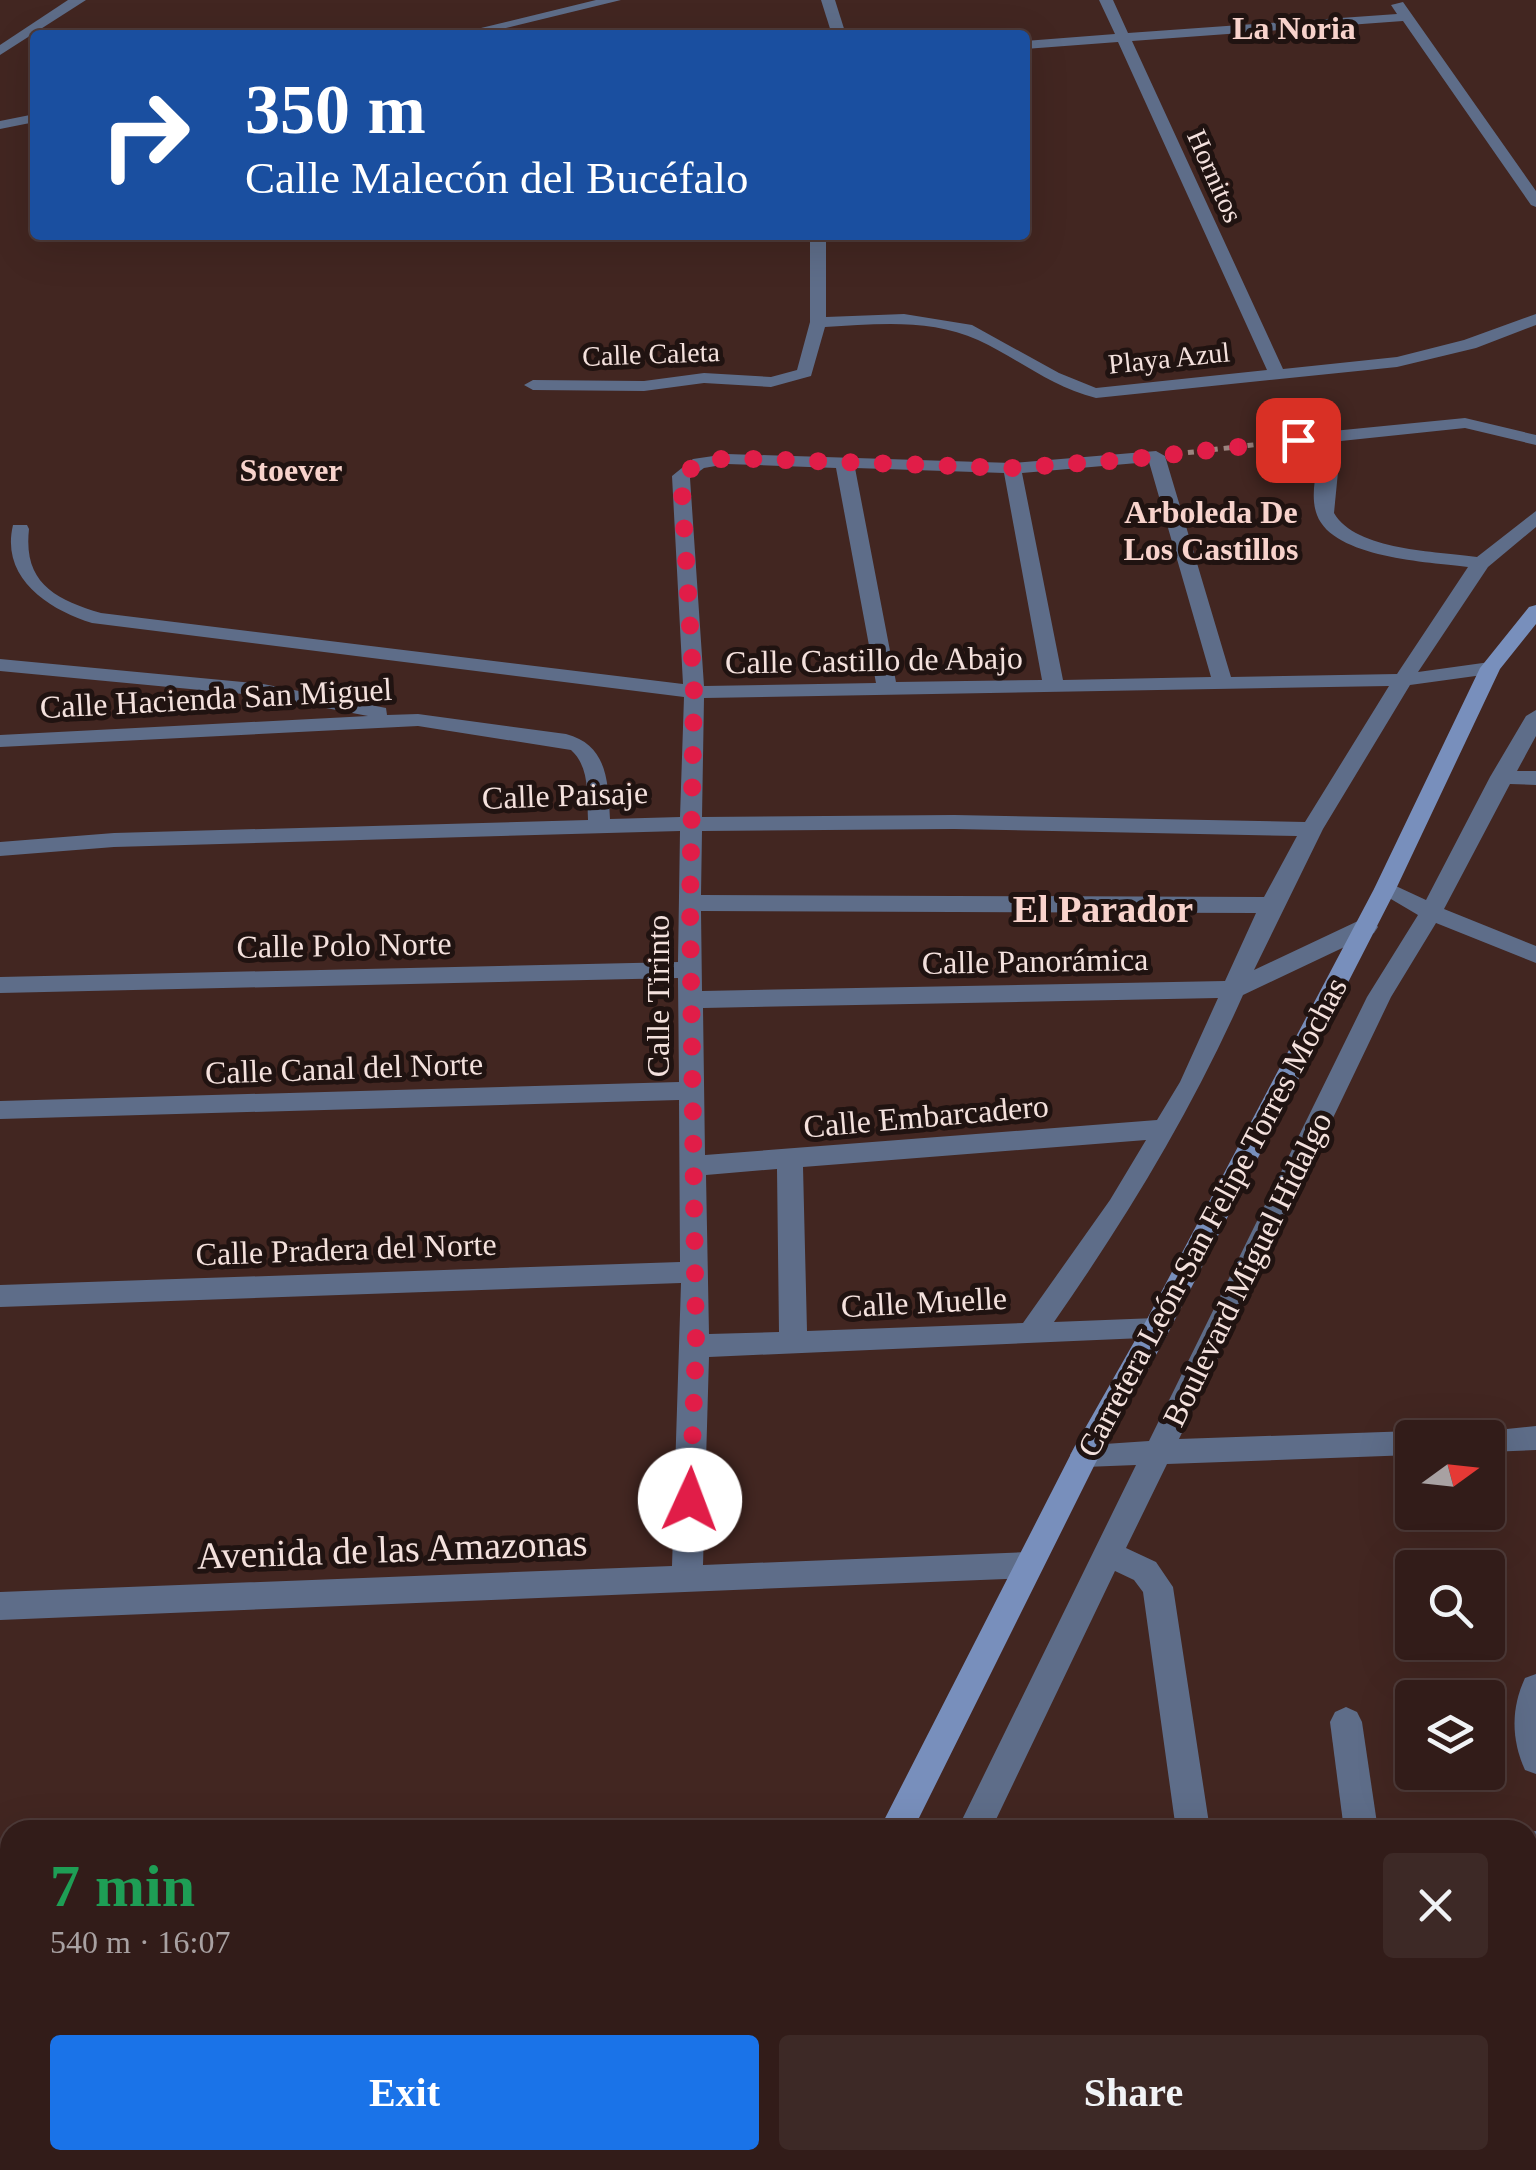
<!DOCTYPE html>
<html lang="en">
<head>
<meta charset="utf-8">
<style>
  :root { --surface:#321c19; --page:#3d2926; --text:#f1f3f6; --muted:#a8a1a2; --line:#4d3a38; --accent:#1a73e8 }
  body { margin:0; font-family:"Times New Roman",serif; background:var(--page); color:var(--text); height:100vh; display:flex; flex-direction:column; font-size:38px; white-space:nowrap }
  * { box-sizing:border-box; margin:0 }
  p { font-size:32px; color:var(--muted) }
  .icon { flex:none; width:55px; height:55px; fill:none; stroke:currentColor; stroke-width:2; stroke-linecap:round; stroke-linejoin:round }
  .map { position:relative; flex:1; overflow:hidden }
  .sheet { position:absolute; left:0px; top:1820px; width:1538px; height:350px; display:flex; flex-direction:column; background:var(--surface); border-radius:30px 30px 0 0; box-shadow:0 10px 40px #0002,0 0 0 2px var(--line) }
  .sheet>* { flex:none }
  .banner { position:absolute; left:30px; top:30px; width:1000px; height:210px; border-radius:10px; box-shadow:0 10px 40px #0002,0 0 0 2px var(--line); background:#1a4fa0; color:#fff; overflow:hidden }
  .needle { width:65px; rotate:75deg }
  .fabs { position:absolute; left:1395px; top:1420px; display:grid; gap:20px }
  .fabs a { display:grid; place-items:center; width:110px; height:110px; border-radius:10px; background:var(--surface); box-shadow:0 10px 40px #0002,0 0 0 2px var(--line); font-size:50px }
  .pin { position:absolute; display:grid; place-items:center; width:85px; height:85px; color:#fff; margin:-42px; border-radius:20px; box-shadow:0 5px 15px #0006 }
  .me { position:absolute; width:110px; margin:-55px; rotate:2deg; stroke-linejoin:round; filter:drop-shadow(0 0 8px #0008) }
  .turn { display:flex; align-items:center; gap:35px; height:210px; padding:0 50px; font-size:45px }
  .turn .icon { width:130px; height:130px; stroke-width:2.5 }
  .turn b { display:block; font-size:70px; line-height:85px }
  .round { display:grid; place-items:center; flex:none; width:105px; height:105px; border-radius:10px; background:var(--page) }
  .overview { display:flex; align-items:center; justify-content:space-between; height:170px; padding:0 50px }
  h1 { font-size:60px; font-weight:600; line-height:75px; color:#1e9e55 }
  .button { display:flex; gap:20px; margin-top:auto; padding:20px 50px }
  .button a { flex:1; height:115px; border-radius:10px; background:var(--accent); color:#fff; font-size:40px; font-weight:600; line-height:115px; text-align:center }
  .button a+a { background:var(--page); color:var(--text) }
  .map>svg:first-child { display:block }
</style>
</head>
<body>
<div class="map">
<svg width="1536" height="2170" viewBox="0 0 1536 2170">
  <rect width="100%" height="100%" fill="#422621"/>
  <g fill="none" stroke-linecap="round" stroke-linejoin="round">
    <!-- path -->
    <polyline stroke="#9b847f" stroke-width="5" stroke-dasharray="6 6" stroke-linecap="butt" points="1176,454 1312,438"/>
    <!-- service -->
    <g fill="#5e6d89" fill-rule="evenodd">
      <rect x="0" y="2007" width="10" height="24"/>
      <polygon points="201,2160 229,2160 234,2170 206,2170"/>
    </g>
    <!-- minor -->
    <g fill="#5e6d89" fill-rule="evenodd">
      <polygon points="68,0 86,0 0,55 0,45"/>
      <polygon points="596,0 621,0 477,35 452,35"/>
      <polygon points="821,0 835,0 846,35 832,35"/>
      <path d="M1099,0H1113L1128,33L1397,14L1391,5L1403,2L1536,191V207L1531,205L1403,21L1132,41L1283,369L1397,357L1464,340L1536,314V325L1476,348L1397,367L1096,398C1051,387 1019,359 978,340C930,318 876,324 825,327L811,376L771,387L704,383L644,391L533,390L524,385L533,380L644,381L704,373L771,377L797,370L810,322V235H826V317L904,314L972,325L1059,373L1096,388L1267,370L1118,42L1025,49V41L1115,34Z"/>
      <polygon points="35,114 35,122 0,129 0,121"/>
      <path d="M1465,418L1536,435V445L1465,428L1341,441L1334,513C1356,551 1437,551 1477,557L1536,511V527L1488,567L1418,672L1490,662L1500,668L1490,674L1410,685L1323,829L1254,970L1358,921H1374L1378,927L1374,933L1243,995C1191,1112 1127,1217 1054,1322L1156,1318L1166,1321L1170,1329L1166,1337L709,1357L703,1565L1028,1552L1039,1556L1043,1565L1039,1574L1028,1578L0,1620V1592L672,1566L681,1283L0,1307V1285L680,1262L679,1100L0,1119V1101L679,1082L678,978L0,993V977L678,962L680,831L114,847L0,856V842L114,833L588,820C587,795 590,767 571,750L418,726L0,747V735L368,716L263,696L0,671V659L263,684L386,708L387,715L418,714L566,734C608,745 608,782 610,819L680,817L684,697L92,623C50,610 0,579 13,525H27L29,529C23,583 55,599 101,613L683,684L672,476L693,459L727,454L1012,463L1156,451L1165,456L1231,677L1397,674L1468,567C1429,562 1333,558 1317,515C1308,492 1320,459 1324,436L1333,431ZM1149,462L1211,677L1063,680L1022,473ZM727,464L836,468L876,683L704,686L690,478L704,468ZM855,468L1004,473L1042,680L896,682ZM1389,686L1305,822L954,815L702,817L704,698ZM954,829L1297,836L1264,897L701,895L702,831ZM701,911L1256,913L1225,981L702,991ZM1218,998L1180,1082L1157,1120L705,1155L703,1008ZM1146,1140L1110,1200L1023,1323L807,1331L803,1167ZM777,1169L779,1332L709,1334L706,1175Z"/>
      <polygon points="1536,710 1536,736 1517,771 1536,771 1536,785 1510,784 1444,909 1536,946 1536,963 1436,923 1391,997 1179,1439 1412,1431 1424,1438 1412,1438 1412,1455 1167,1464 1126,1548 1156,1562 1173,1587 1210,1830 1176,1830 1143,1592 1134,1580 1115,1571 991,1830 957,1830 1136,1465 1085,1467 1075,1464 1070,1455 1075,1446 1149,1441 1367,997 1418,915 1374,889 1385,881 1426,900 1490,777 1526,716"/>
      <polygon points="1536,1426 1536,1450 1488,1452 1488,1438 1475,1438 1478,1432"/>
      <path d="M1536,1674V1774L1525,1770C1511,1739 1511,1708 1525,1678Z"/>
      <polygon points="1346,1707 1357,1712 1362,1722 1378,1830 1344,1830 1330,1722 1335,1712"/>
      <polygon points="1536,1831 1536,1863 1528,1864 1528,1832"/>
      <polygon points="805,2160 841,2160 837,2170 801,2170"/>
      <polygon points="1224,2160 1260,2160 1262,2170 1226,2170"/>
    </g>
    <!-- secondary -->
    <g fill="#788fbc" fill-rule="evenodd">
      <polygon points="1536,605 1536,624 1500,669 1396,889 1166,1337 1095,1464 913,1830 879,1830 1075,1446 1146,1321 1374,889 1480,668 1529,607"/>
      <polygon points="712,2160 749,2160 745,2170 708,2170"/>
    </g>
  </g>
  <g fill="none" stroke-linecap="round" stroke-linejoin="round">
    <!-- route -->
    <polyline stroke="#e11d48" stroke-width="18" stroke-dasharray="0 32.4" points="690,1500 696,1346 690,902 694,692 681,476 699,463 727,458 1012,468 1124,460 1298,440"/>
  </g>
  <g text-anchor="middle" dominant-baseline="central" stroke-width="10" stroke-linejoin="round" paint-order="stroke">
    <!-- far-street labels -->
    <g font-size="28" fill="#f4e1dd" stroke="#201311">
      <text transform="translate(1215 176) rotate(66)">Hornitos</text>
      <text transform="translate(651 354) rotate(-2)">Calle Caleta</text>
      <text transform="translate(1169 358) rotate(-6)">Playa Azul</text>
    </g>
    <!-- far-quarter labels -->
    <g font-size="32" font-weight="bold" fill="#f8d3cc" stroke="#201311">
      <text x="1294" y="28">La Noria</text>
      <text x="291" y="470">Stoever</text>
      <text x="1211" y="512">Arboleda De<tspan x="1211" dy="37">Los Castillos</tspan></text>
    </g>
    <!-- street labels -->
    <g font-size="32" fill="#f4e1dd" stroke="#201311">
      <text transform="translate(874 660) rotate(-1)">Calle Castillo de Abajo</text>
      <text transform="translate(216 698) rotate(-3)">Calle Hacienda San Miguel</text>
      <text transform="translate(565 795) rotate(-2)">Calle Paisaje</text>
      <text transform="translate(344 945) rotate(-1)">Calle Polo Norte</text>
      <text transform="translate(1035 961) rotate(-1)">Calle Panorámica</text>
      <text transform="translate(658 996) rotate(-90)">Calle Tirinto</text>
      <text transform="translate(344 1068) rotate(-2)">Calle Canal del Norte</text>
      <text transform="translate(926 1116) rotate(-5)">Calle Embarcadero</text>
      <text transform="translate(1212 1217) rotate(-62)">Carretera León-San Felipe Torres Mochas</text>
      <text transform="translate(346 1249) rotate(-2)">Calle Pradera del Norte</text>
      <text transform="translate(1247 1269) rotate(-64)">Boulevard Miguel Hidalgo</text>
      <text transform="translate(924 1302) rotate(-3)">Calle Muelle</text>
    </g>
    <!-- quarter labels -->
    <g font-size="38" font-weight="bold" fill="#f8d3cc" stroke="#201311">
      <text x="1103" y="909">El Parador</text>
    </g>
    <!-- near-street labels -->
    <g font-size="38" fill="#f4e1dd" stroke="#201311">
      <text transform="translate(392 1549) rotate(-2)">Avenida de las Amazonas</text>
    </g>
  </g>
</svg>
<div class="fabs">
<a><svg class="needle" viewBox="-14 -14 28 28"><path d="M0-13l5 13h-10z" fill="#e53935"/><path d="M0 13l5-13h-10z" fill="#a8a1a2"/></svg></a>
<a><svg class="icon" aria-label="search" viewBox="0 0 24 24"><circle cx="10" cy="10" r="6"/><path d="M15 15l6 6"/></svg></a>
<a><svg class="icon" aria-label="layers" viewBox="0 0 24 24"><path d="M12 4l9 5-9 5-9-5zM3 14l9 5 9-5"/></svg></a>
</div>
<div class="pin" style="left:1298px;top:440px;background:#d93025"><svg class="icon" aria-label="arrive" viewBox="0 0 24 24"><path d="M6 21V4h12l-3 4 3 4H6"/></svg></div>
<svg class="me" style="left:690px;top:1500px" viewBox="-20 -20 40 40"><circle r="19" fill="#fff"/><path d="M0-13L10 11 0 6-10 11z" fill="#e11d48"/></svg>
<div class="banner">
<div class="turn"><svg class="icon" aria-label="right" viewBox="0 0 24 24"><path d="M7 20v-9h11M14 6l5 5-5 5"/></svg><div><b>350 m</b>Calle Malecón del Bucéfalo</div></div>
</div>
<section class="sheet">
<div class="overview"><div><h1>7 min</h1><p>540 m · 16:07</p></div><a class="round"><svg class="icon" aria-label="close" viewBox="0 0 24 24"><path d="M6 6l12 12M18 6L6 18"/></svg></a></div>
<div class="button"><a>Exit</a><a>Share</a></div>
</section>
</div>
</body>
</html>
